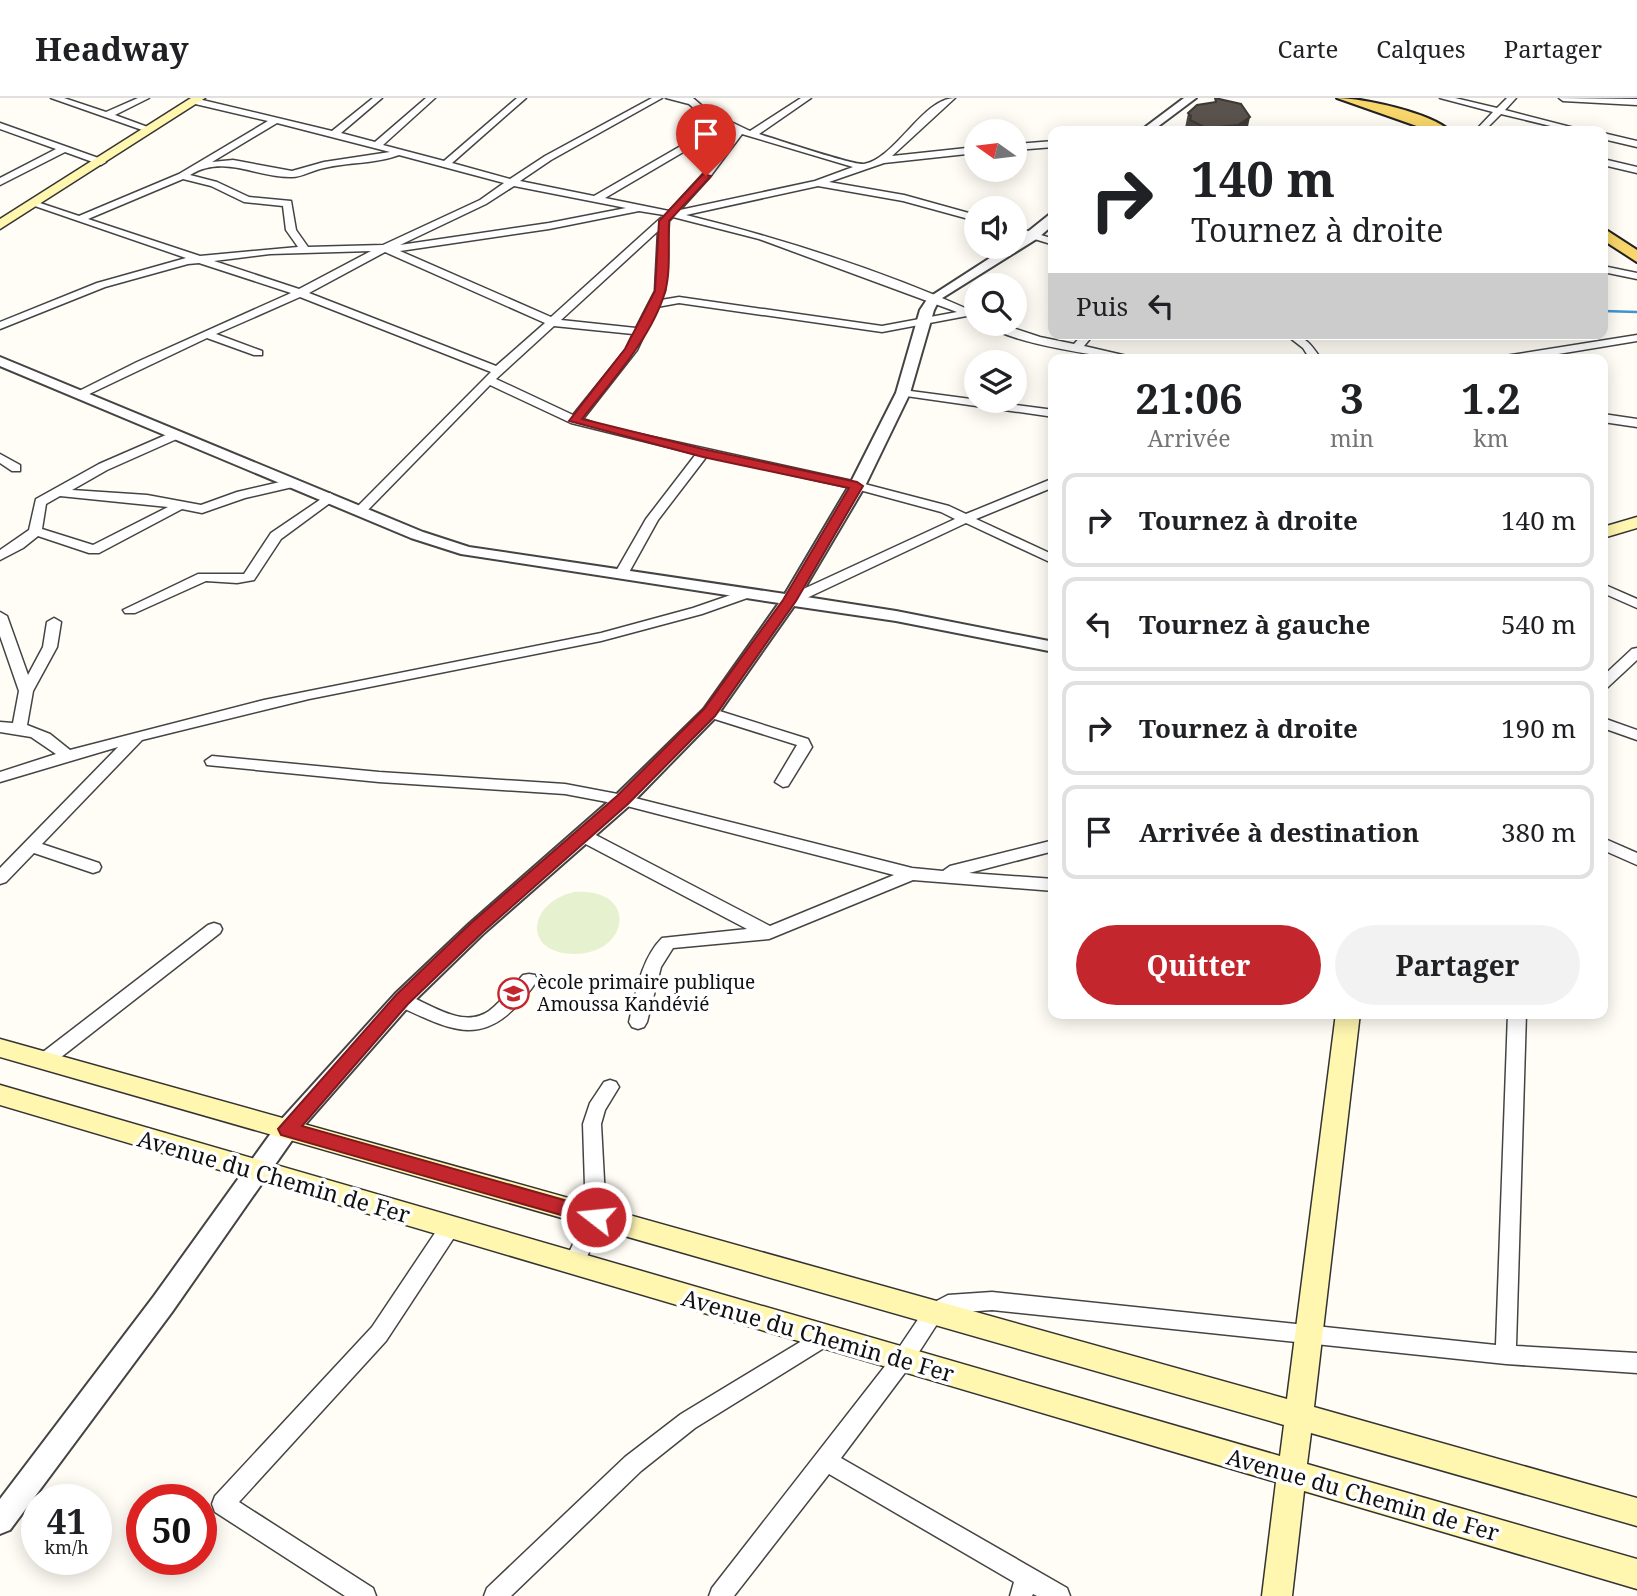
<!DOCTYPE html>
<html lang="fr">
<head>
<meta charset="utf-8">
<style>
  :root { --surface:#fff; --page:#f2f2f2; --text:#202124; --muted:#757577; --line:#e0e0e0; --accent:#c4262e }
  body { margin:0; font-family:"Noto Serif",serif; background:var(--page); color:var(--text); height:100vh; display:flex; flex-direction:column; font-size:26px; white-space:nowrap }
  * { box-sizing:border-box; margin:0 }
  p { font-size:23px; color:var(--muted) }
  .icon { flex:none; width:38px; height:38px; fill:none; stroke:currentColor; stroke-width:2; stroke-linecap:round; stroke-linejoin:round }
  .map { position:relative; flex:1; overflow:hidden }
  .sheet { position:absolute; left:1048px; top:256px; width:560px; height:665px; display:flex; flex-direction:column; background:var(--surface); border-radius:14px; box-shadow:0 4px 18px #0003 }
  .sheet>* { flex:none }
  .banner { position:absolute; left:1048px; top:28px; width:560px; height:214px; border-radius:14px; box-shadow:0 4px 18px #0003; background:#fff; color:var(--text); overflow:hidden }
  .needle { width:46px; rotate:284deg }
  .fabs { position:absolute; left:964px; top:21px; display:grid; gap:14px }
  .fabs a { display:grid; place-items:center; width:63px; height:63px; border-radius:50%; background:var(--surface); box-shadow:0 4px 18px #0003; font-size:35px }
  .speed { position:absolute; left:21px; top:1386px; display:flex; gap:14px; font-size:35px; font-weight:700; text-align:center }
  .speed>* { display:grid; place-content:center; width:91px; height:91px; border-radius:50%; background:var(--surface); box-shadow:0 4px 18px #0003; line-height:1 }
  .speed small { font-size:18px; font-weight:400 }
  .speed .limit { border:10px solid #d22; background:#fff; color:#111 }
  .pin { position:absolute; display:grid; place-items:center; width:60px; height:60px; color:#fff; margin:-72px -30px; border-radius:50% 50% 50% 0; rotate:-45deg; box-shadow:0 0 7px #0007 }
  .pin .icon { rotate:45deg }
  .me { position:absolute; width:77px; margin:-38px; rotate:286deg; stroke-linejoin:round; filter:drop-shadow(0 0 5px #0008) }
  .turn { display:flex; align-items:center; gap:24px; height:147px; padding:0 28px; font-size:32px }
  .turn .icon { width:91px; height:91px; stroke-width:2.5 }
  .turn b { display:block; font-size:49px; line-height:60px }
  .then { display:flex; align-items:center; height:66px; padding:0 28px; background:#0003; gap:14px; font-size:26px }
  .eta { display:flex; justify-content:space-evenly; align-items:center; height:119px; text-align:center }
  .eta b { font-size:42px; font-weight:700; line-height:49px }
  .action { display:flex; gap:14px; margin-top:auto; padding:14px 28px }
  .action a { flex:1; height:80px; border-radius:42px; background:var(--accent); color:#fff; font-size:28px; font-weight:700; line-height:80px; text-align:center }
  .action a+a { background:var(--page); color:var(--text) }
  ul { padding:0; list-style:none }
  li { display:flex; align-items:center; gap:21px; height:94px; margin:0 14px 10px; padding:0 14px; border:4px solid var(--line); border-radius:14px }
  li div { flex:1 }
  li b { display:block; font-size:26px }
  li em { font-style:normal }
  header { display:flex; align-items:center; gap:42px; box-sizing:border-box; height:98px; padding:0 35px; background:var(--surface); border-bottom:2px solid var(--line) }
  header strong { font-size:33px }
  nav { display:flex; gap:38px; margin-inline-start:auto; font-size:24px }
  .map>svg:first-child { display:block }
</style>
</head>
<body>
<header>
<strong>Headway</strong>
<nav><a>Carte</a><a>Calques</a><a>Partager</a></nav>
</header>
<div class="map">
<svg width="1637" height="1498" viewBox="0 0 1637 1498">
  <rect width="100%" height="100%" fill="#fffdf5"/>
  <!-- pitch -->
  <path fill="#e6f2cf" d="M574,794C638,789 631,855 575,856C522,856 527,805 574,794Z"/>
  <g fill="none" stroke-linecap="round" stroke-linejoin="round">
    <!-- stream -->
    <polyline stroke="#3f96cf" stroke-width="2.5" points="1603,213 1637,214"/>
    <defs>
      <g id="minor">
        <polygon points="51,0 64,0 106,14 138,0 149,0 115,17 153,31 145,33"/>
        <path d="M194,0L332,33L373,0H382L341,35L375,44L426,0H435L383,47L444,63L517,0H526L452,65L510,81L545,58L652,0H662L551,62L520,83L594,98L679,49L715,24L702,17L689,6L666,0H693L708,13L750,33L801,0H811L759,36C776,41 852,67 864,66C895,61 923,0 955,0L892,58L976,49V55L884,65L829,84L904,97L976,117V123L903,103L818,88L686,117C783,141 880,172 972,213V217L882,234L679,205L657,209L637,252L583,321L603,328L857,384L949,408L966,416L1054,380V389L976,421L1054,457V466L966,425L794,506H784L782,503L784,500L955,421L941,414L856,391L707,358L658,422L627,478H617L615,475L646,421L696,356L571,325L490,287L364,416H356V410L491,274L300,199L216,236L262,253V257H254L207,240L85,298H77V294L137,264L291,195L199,165L188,166L105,189L0,231V224L97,185L186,160L29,106L34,103L79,118L179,76L268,23L191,5V1ZM277,25L390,54L324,64L292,73L233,62L212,64ZM722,27L735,34L703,76L669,113L605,100L685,53ZM742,36L853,69L815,83L680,112L709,80ZM399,57L504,85L480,102L383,147L308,149L296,132L291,103L249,99L217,84L190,77C225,56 256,80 292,79C302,79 313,72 324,70C349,64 375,66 399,57ZM183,81L211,88L244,104L283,108L286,132L298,149L200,158L88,121ZM514,88L626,110L549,125L400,147L486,106ZM639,113L664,117L551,219L400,153L549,131ZM673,119L759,141L957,214L882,228L679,199L661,202L665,193L669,123ZM658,133L655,193L636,230L561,222ZM371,153L299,191L214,163L270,156ZM385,154L545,225L496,268L309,195ZM554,228L633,236L626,251L573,317L496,281Z"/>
        <polygon points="1440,0 1455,0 1497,10 1507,0 1516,0 1505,12 1586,33 1571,33 1501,16 1484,33 1475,33 1493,14"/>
        <polygon points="1559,0 1637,1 1637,7 1563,3"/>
        <polygon points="0,25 104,62 106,64 101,67 65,54 0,87 0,80 56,51 0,31"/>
        <polygon points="1603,35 1637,43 1637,49 1603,41"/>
        <polygon points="1054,43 1054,49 1015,52 1015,46"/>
        <polygon points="1603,61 1637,69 1637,75 1603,67"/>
        <polygon points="1015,129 1054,141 1054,147 1015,135"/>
        <polygon points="1603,168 1637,175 1637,181 1603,174"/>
        <path d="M986,226H1001L1040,239L1074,246L1083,236H1094L1084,248L1140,261C1110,261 1007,245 986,226Z"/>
        <path d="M1285,236C1304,236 1311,246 1321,261H1310L1303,250Z"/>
        <polygon points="1637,237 1637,243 1528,261 1500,261 1505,258"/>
        <polygon points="903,292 1054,312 1054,319 899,297 897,295"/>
        <polygon points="1603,316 1637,321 1637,329 1603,324"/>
        <path d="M175,333L179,334V340L107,372L72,392L147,397L201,407L237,394L293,381L299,385L297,388L245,400L202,415L182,411L99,455H89L38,438L23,450L0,462V452L29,432L36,401L99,366ZM60,398L168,409L93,447L42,431L46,406Z"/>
        <polygon points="0,356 20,367 20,373 12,373 0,365"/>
        <polygon points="330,395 336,399 334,402 281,441 254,482 237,485 206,483 135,515 125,515 123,512 198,476 244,476 271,435"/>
        <polygon points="1603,486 1637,501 1637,510 1603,495"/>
        <polygon points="745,492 750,493 750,499 702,516 601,543 309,601 142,642 42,746 99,765 101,769 99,773 93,775 34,755 6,784 0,786 0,770 118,649 0,684 0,674 56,656 31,639 0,634 0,624 13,625 19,593 0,538 0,514 7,518 28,577 43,549 47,524 54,520 61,524 57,549 33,593 27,627 50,636 70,652 264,602 601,535 693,510"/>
        <polygon points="1637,550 1637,562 1608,589 1603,591 1603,578 1632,551"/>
        <polygon points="710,610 808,641 812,649 788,688 783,689 775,684 797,647 705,618 703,615"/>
        <polygon points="1603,620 1637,632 1637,642 1603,630"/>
        <path d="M212,658L379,674L565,686L623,697L912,770L943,773L950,768L1054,742V753L969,775L1054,781V793L913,782L769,841L673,850L661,869L647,924L644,929L638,931L632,929L629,924C636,895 641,861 662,840L747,831L578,742L576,738L578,734H590L770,828L894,777L623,707L565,696L379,684L207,667L205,663Z"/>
        <polygon points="1603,740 1637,755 1637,767 1603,752"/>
        <polygon points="214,825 220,827 222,831 220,835 51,967 45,969 39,967 36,962 39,957 208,827"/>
        <path d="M529,876L535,877L537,882C533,890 526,897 520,904C479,952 444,928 396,907L393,902L396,897L402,895C428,904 462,932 489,913C502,903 512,889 523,877Z"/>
        <polygon points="1508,915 1526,915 1516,1248 1637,1255 1637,1275 1506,1266 992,1212 951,1215 941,1220 910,1268 841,1360 1067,1490 1070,1498 1037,1498 1033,1496 1032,1498 1010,1498 1014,1484 829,1376 734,1498 709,1498 712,1490 896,1254 927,1208 948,1197 992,1194 1496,1247"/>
        <polygon points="610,982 616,984 619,989 605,1012 601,1026 606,1119 581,1171 574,1174 567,1171 564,1165 586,1119 583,1026 590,1005 604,984"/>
        <polygon points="450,1121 457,1123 460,1129 457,1135 386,1243 239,1404 373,1490 376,1498 345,1498 215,1414 212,1406 215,1398 372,1229 443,1123"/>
        <polygon points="825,1229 832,1231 835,1238 832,1245 695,1330 641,1373 511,1498 484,1498 487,1490 625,1359 681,1316"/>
      </g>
      <g id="tertiary">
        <polygon points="1184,0 1196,0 1152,33 1140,33"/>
        <polygon points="1050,116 1054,116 1054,126 1038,140 939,202 934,212 910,295 865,388 800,498 896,513 1054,544 1054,554 896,523 794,508 716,619 630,707 483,836 409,908 295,1038 172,1214 10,1432 0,1436 0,1401 154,1198 279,1024 395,896 469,826 616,697 704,611 779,505 461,456 411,440 0,268 0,259 423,434 469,449 785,496 849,388 896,295 920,212 928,200 1007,149 1015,149 1015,144"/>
      </g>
      <g id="secondary">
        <polygon points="191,0 205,0 0,131 0,121"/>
        <polygon points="1637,419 1637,430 1603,440 1603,429"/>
        <polygon points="1336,915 1360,915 1314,1309 1637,1400 1637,1428 1311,1335 1307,1366 1637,1461 1637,1491 1304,1393 1292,1498 1262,1498 1276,1384 0,1007 0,987 1280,1358 1284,1327 0,959 0,941 1287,1301"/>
      </g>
      <g id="primary">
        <path d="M1337,0C1363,0 1431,15 1450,33H1431Z"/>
        <polygon points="1603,130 1637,152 1637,164 1603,142"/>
      </g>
    </defs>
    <!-- minor casing -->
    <use href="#minor" stroke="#444" stroke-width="3"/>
    <!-- tertiary casing -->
    <use href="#tertiary" stroke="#444" stroke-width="4"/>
    <!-- secondary casing -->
    <use href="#secondary" stroke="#333" stroke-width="3"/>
    <!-- primary casing -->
    <use href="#primary" stroke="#222" stroke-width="4"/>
    <!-- minor -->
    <use href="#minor" fill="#fff" fill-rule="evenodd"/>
    <!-- tertiary -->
    <use href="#tertiary" fill="#fff" fill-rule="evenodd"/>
    <!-- secondary -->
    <use href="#secondary" fill="#fff6b0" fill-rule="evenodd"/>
    <!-- primary -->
    <use href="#primary" fill="#f9d66b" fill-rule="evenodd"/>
  </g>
  <!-- wall -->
  <polygon fill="#4d4742" points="1215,0 1247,33 1189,33 1185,30 1188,15 1215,4"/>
  <!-- shaded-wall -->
  <polygon fill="#3f3936" points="1250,19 1247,33 1205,33 1206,30"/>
  <!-- building -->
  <polygon fill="#5a524d" stroke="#3f3936" stroke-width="2" points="1215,0 1241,6 1250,19 1238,27 1206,30 1190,22 1191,18 1188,15 1197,7 1216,4"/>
  <!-- route -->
  <path fill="#c4262e" stroke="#7f191e" stroke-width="2" d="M703,76L711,78L669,123C668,145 671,173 665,194C652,239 611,284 582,321L703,351L857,384L863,388L796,503L715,618L628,706L482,835L408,906L302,1028L596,1111L603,1113L606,1119L603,1125L596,1127L281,1037L278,1031L396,897L470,826L617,698L704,611L783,502L849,390L703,359L569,323L625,251L655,193L659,123Z"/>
  <!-- icons -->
  <defs>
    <symbol id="school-ring" viewBox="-11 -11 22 22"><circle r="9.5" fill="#fff" stroke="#c4262e" stroke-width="1.5"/><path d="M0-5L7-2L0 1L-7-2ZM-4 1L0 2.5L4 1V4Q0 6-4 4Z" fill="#c4262e"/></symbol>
  </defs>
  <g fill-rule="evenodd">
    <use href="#school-ring" x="496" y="878" width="35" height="35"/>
  </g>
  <g text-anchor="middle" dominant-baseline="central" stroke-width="7" stroke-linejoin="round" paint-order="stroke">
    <!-- poi labels -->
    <g font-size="19" fill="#111" stroke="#fff" text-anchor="start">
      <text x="537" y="884">ècole primaire publique<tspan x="537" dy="22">Amoussa Kandévié</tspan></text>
    </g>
    <!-- near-street labels -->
    <g font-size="23" fill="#111" stroke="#fff">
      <text transform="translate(274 1078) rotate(16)">Avenue du Chemin de Fer</text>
      <text transform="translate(818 1237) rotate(16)">Avenue du Chemin de Fer</text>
      <text transform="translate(1363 1396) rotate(16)">Avenue du Chemin de Fer</text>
    </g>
  </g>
</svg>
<div class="fabs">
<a><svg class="needle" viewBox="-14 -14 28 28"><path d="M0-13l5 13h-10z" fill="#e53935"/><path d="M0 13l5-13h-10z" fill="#757577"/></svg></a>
<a><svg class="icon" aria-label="sound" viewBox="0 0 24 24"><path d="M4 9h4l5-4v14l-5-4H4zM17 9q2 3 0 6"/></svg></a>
<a><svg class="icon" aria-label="search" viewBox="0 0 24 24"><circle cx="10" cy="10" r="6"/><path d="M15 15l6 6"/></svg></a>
<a><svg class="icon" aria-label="layers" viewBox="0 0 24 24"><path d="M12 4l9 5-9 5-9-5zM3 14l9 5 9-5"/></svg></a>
</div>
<div class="speed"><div>41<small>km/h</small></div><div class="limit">50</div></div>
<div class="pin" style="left:706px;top:78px;background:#d93025"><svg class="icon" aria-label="arrive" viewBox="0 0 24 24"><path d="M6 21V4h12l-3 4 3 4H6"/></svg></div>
<svg class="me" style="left:596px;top:1119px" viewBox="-20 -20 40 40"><circle r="17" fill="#c4262e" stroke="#fff" stroke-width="3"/><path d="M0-11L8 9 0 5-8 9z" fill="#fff"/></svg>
<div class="banner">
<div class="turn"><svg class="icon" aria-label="right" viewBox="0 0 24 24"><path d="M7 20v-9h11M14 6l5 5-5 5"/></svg><div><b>140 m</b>Tournez à droite</div></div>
<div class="then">Puis<svg class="icon" aria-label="left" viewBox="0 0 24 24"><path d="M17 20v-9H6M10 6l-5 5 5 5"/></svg></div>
</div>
<section class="sheet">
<div class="eta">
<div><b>21:06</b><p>Arrivée</p></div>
<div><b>3</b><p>min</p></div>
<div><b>1.2</b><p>km</p></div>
</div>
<ul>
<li><svg class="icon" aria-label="right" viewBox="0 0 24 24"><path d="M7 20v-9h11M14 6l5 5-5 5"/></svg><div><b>Tournez à droite</b></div><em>140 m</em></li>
<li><svg class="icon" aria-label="left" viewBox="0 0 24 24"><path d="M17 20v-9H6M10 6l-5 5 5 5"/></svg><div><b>Tournez à gauche</b></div><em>540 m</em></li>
<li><svg class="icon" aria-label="right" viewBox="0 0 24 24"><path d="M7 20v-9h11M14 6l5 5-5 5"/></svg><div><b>Tournez à droite</b></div><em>190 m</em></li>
<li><svg class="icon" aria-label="arrive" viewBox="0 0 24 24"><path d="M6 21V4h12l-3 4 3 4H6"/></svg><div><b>Arrivée à destination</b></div><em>380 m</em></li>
</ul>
<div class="action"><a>Quitter</a><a>Partager</a></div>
</section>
</div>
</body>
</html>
